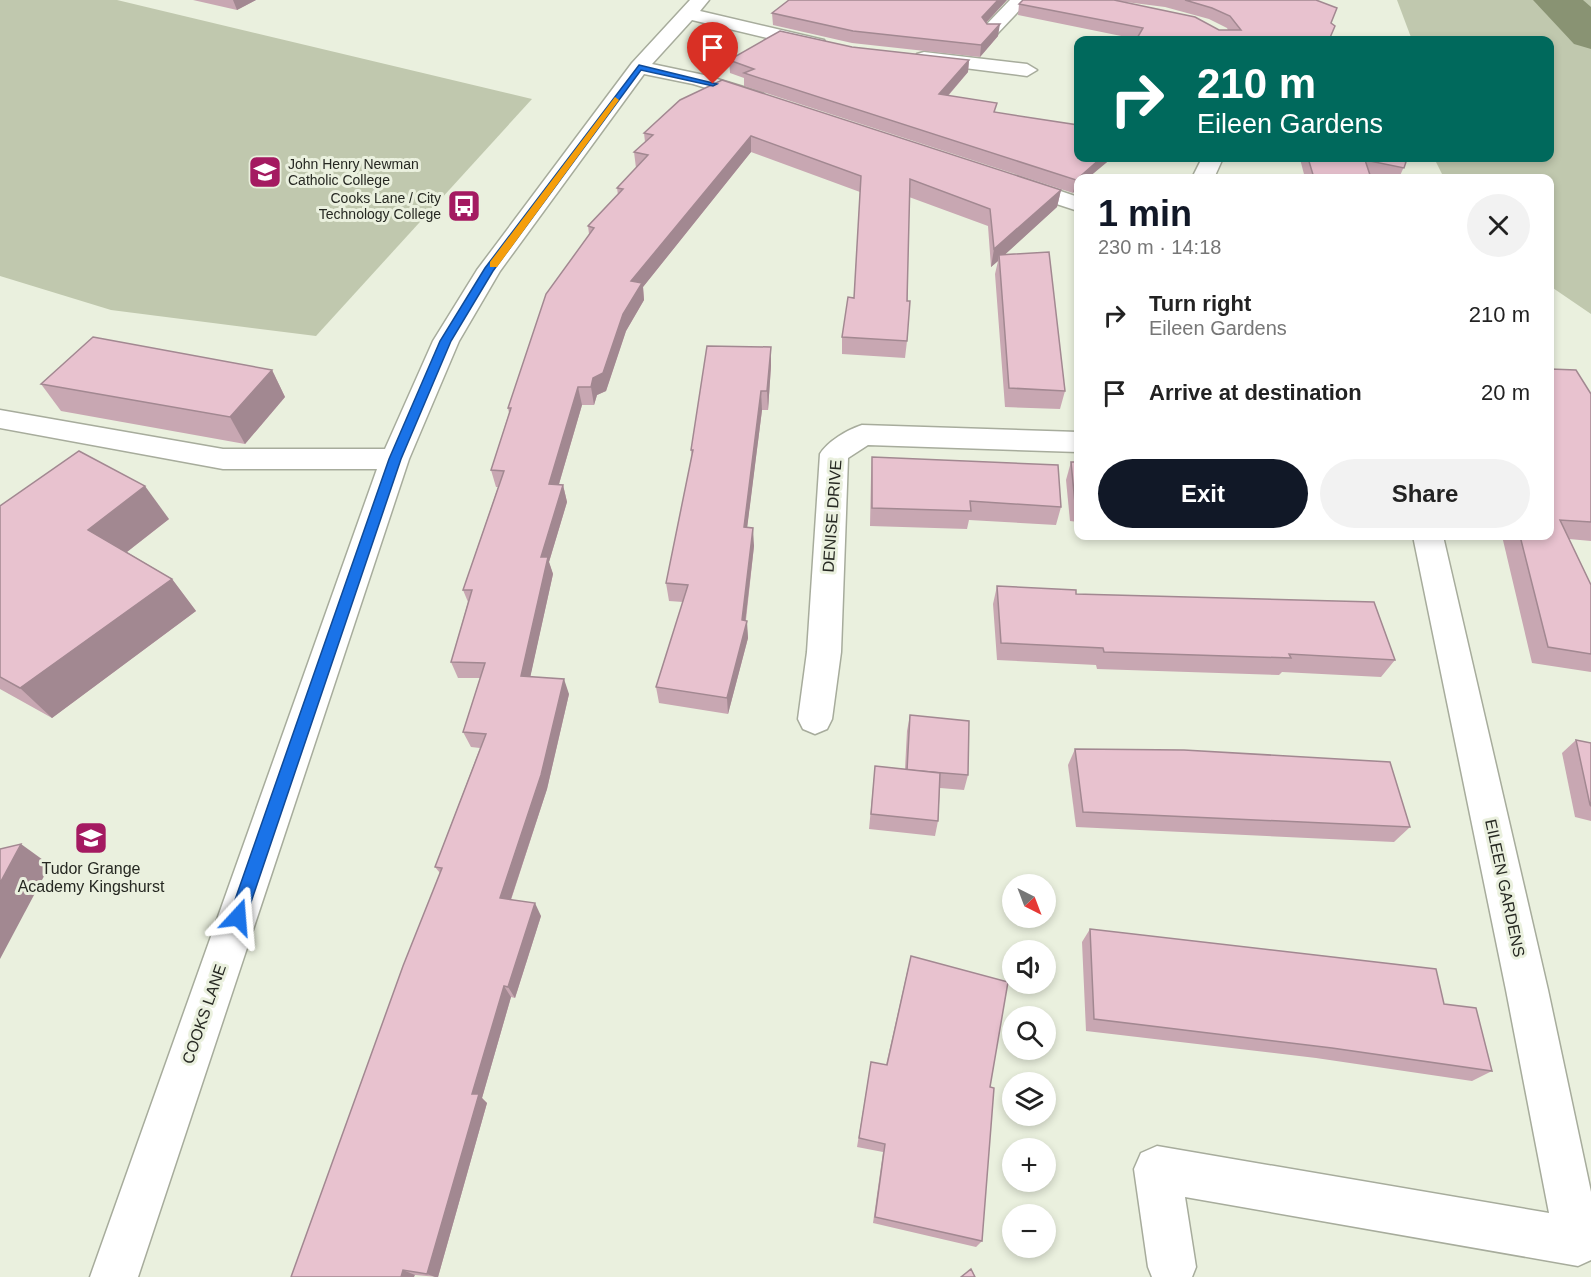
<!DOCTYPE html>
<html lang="en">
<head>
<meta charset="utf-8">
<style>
  :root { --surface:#fff; --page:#f2f2f2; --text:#222; --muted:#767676; --accent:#111827 }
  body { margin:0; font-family:Helvetica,sans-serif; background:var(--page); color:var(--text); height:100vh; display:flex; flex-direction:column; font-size:22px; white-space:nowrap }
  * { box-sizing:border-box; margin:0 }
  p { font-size:20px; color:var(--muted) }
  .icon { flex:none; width:33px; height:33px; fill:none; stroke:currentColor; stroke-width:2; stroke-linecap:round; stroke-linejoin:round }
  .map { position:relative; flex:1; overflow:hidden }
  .sheet { position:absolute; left:1074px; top:174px; width:480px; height:366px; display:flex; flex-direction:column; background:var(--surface); border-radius:12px; box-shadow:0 3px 9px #0003 }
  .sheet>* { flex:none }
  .hud { position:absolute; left:1074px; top:36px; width:480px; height:126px; border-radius:12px; box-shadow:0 3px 9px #0003; background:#00695c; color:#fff; overflow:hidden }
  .needle { width:39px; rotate:138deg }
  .fabs { position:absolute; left:1002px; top:874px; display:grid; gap:12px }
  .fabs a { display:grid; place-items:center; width:54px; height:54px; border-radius:50%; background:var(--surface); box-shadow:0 3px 9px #0003; font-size:30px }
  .pin { position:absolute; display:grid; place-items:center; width:51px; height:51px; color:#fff; margin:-62px -26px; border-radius:50% 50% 50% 0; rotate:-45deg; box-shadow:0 0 6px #0007 }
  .pin .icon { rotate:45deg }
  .me { position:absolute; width:66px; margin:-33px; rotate:19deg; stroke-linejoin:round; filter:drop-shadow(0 0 4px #0008) }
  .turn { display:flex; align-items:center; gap:21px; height:126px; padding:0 24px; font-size:27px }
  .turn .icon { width:78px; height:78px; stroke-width:2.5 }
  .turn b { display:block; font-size:42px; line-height:51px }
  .round { display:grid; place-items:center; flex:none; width:63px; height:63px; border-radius:32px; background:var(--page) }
  .overview { display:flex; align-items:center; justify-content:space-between; height:102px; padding:0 24px }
  h1 { font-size:36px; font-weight:600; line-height:45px; color:var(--accent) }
  .primary-button { display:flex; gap:12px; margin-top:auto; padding:12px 24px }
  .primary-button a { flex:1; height:69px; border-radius:36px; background:var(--accent); color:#fff; font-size:24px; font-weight:600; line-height:69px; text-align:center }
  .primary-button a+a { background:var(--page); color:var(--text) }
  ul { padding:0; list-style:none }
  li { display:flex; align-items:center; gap:18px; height:78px; padding:0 24px }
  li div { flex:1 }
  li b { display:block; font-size:22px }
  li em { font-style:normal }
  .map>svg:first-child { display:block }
</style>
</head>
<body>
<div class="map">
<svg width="1591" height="1277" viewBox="0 0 1591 1277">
  <rect width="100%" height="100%" fill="#eaf0de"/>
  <!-- green -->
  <g fill="#c0c8ae">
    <polygon points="0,0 117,0 532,99 316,336 111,310 0,276"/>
    <polygon points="1397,0 1591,0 1591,314 1550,286 1550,178 1444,178 1434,158 1550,158 1550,40 1412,40"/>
  </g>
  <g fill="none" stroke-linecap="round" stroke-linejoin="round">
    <!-- river -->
    <polygon fill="#899373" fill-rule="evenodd" points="1533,0 1583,0 1591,7 1591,49 1574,44"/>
    <defs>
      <g id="minor">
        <polygon points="690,0 709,0 700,11 824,40 826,44 817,50 692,20 652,64 704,75 763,93 766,97 763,101 756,103 693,84 644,74 500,271 459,341 409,459 138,1277 90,1277 377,469 223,469 0,428 0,410 223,449 385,449 433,341 477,270 632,63"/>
        <polygon points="1010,0 1029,0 997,34 985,34 982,30 985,26"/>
        <polygon points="924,52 1027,64 1037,70 1027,76 917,62 915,58 917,54"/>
        <polygon points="1202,158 1223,158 1214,178 1192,178"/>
        <polygon points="1016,176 1078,197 1078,211 1008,188 1005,183 1008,178"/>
        <path d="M862,425L1078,432V452L868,445L848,458L841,652L832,719L827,729L815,734L803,729L798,719L807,652L820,454C828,441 847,430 862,425Z"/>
        <polygon points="1413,536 1443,536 1548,990 1591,1192 1591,1260 1578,1266 1185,1197 1196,1267 1192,1277 1152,1277 1148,1267 1134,1169 1141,1153 1157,1146 1549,1213 1506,990"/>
      </g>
    </defs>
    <!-- minor casing -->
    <use href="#minor" stroke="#a7ac9c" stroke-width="3"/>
    <!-- minor -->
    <use href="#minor" fill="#fff" fill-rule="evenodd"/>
  </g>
  <!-- wall -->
  <g fill="#c8a7b2" fill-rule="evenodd">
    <polygon points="193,0 256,0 237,10"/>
    <polygon points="1007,0 986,23 998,36 980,57 852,43 773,25 772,13"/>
    <path d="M1023,0H1316L1331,23L1136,39L1018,15L1019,4ZM1118,1L1165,7L1209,19L1227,28L1228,30H1219Z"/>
    <polygon points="852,47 969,60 968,72 948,96 996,112 1078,178 1078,187 1073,193 744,86 744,78 730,73 729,60"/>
    <polygon points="680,100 1061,190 1057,207 1004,255 1065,391 1060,409 1005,407 995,274 998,261 991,267 988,226 909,197 907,341 905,358 842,354 842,337 854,298 860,192 751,152 643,287 644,300 626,331 606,391 597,395 594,405 582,405 559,484 563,485 567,502 549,562 553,574 530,677 569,694 547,789 511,900 541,916 515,998 511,997 482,1098 487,1103 438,1277 415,1275 291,1277 440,873 435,867 480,748 471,747 463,732 480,678 458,678 451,662 468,602 463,590 498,487 496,487 491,470 509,413 508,408 589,234 588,226 618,195 617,188 636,168 634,152 645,142 644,133"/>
    <polygon points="1294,158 1398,158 1406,162 1399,178 1387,178 1369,175 1371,178 1305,178 1300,159"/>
    <polygon points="771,347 771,366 768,410 762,410 747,527 754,546 746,620 748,638 728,714 659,703 656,687 683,602 669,601 666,583 692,458 691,450"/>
    <polygon points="272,370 285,397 245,444 61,411 41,384"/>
    <polygon points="1591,394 1591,541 1569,539 1591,585 1591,672 1532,663 1502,536 1550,536"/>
    <polygon points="872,457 1061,507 1056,525 969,520 967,529 870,526 871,476"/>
    <polygon points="1071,462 1078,462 1078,522 1070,521 1066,480"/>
    <polygon points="0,506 169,519 127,552 172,579 196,611 52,718 0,689"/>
    <polygon points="997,586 1076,594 1395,660 1381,677 1282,672 1279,675 1097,669 1096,665 997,660 993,604"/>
    <polygon points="910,715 968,775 964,790 940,788 938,821 935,836 869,829 875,766 905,769 907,731"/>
    <polygon points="1576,740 1591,743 1591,821 1575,817 1562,753"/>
    <polygon points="1075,749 1410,827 1394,842 1076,827 1068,765"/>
    <polygon points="1090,929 1444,1004 1492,1071 1472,1081 1316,1058 1086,1031 1082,942"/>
    <polygon points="908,968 990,1087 982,1241 976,1247 873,1223 883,1152 857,1147 871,1062 886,1065"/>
  </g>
  <!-- shaded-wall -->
  <g fill="#a28891">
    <polygon points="233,0 256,0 237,10"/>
    <polygon points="998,0 1007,0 980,29 982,17"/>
    <polygon points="1000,24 998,36 980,57 981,45"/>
    <polygon points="969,60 968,72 938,107 939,94"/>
    <polygon points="751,136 751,152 643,287 644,300 626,331 606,391 597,395 594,405 591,387 593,378 631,281"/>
    <polygon points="1101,158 1112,158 1088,178 1078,178 1078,187 1073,193 1076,180"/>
    <polygon points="1061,190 1057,207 999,260 999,255 998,261 991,267 994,249"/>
    <polygon points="771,347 771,366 768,410 767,391"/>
    <polygon points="272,370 285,397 245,444 230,417"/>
    <polygon points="578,387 582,405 554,501 549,484"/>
    <polygon points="761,391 762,410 745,545 744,527"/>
    <polygon points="563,485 567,502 549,562 553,574 527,692 521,676 541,557"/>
    <polygon points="145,486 169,519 114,562 88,530"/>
    <polygon points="753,528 754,546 744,632 747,621 748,638 728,714 727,698 742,620"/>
    <polygon points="172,579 196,611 52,718 20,688"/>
    <polygon points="564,679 569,694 547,789 507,911 500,898"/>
    <polygon points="21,844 50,865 0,959 0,883"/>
    <polygon points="535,903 541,916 515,998 508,987"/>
    <polygon points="504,986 511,997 482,1098 487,1103 438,1277 435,1277 427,1274 472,1094"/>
    <polygon points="403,1270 415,1275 414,1277 401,1277"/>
  </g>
  <!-- building -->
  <g fill="#e8c2cf" stroke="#a28891" stroke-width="1.5">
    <polygon points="789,0 998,0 982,17 987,24 1000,24 981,45 853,31 772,13"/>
    <polygon points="1023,0 1114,0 1195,17 1219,30 1241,30 1230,16 1212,8 1185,0 1316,0 1337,8 1331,23 1335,26 1329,40 1136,40 1143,28 1019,4"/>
    <polygon points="780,31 852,47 969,60 939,94 997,103 994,112 1078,125 1078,158 1101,158 1076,180 744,73 754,69 729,60"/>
    <polygon points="722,80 1061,190 994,249 990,209 910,179 907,301 910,301 907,341 842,337 848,297 854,298 861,176 751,136 631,281 642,283 623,314 603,373 593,378 591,387 578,387 549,484 563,485 541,557 548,557 521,676 564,679 541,775 500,898 535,903 508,987 504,986 472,1094 479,1094 427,1274 403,1270 401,1277 291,1277 403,966 442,868 435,867 486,734 463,732 485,663 451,662 472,590 463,590 504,471 491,470 511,408 508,408 546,294 594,228 588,226 623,189 617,188 648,155 634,152 653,135 644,133 680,100"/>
    <polygon points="1308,158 1398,158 1406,162 1404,168 1365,160 1371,178 1314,178"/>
    <polygon points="1049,252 1065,391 1009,388 999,255"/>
    <polygon points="93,337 272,370 230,417 41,384"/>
    <polygon points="707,346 771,347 767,391 761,391 744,527 753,528 742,620 747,621 727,698 656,687 688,585 666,583 693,450 691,450"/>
    <polygon points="1550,369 1576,370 1591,394 1591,522 1560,520 1591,585 1591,654 1548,647 1520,536 1550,536"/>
    <polygon points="79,451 145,486 88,530 172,579 20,688 0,677 0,506"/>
    <polygon points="872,457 1058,465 1061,507 970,501 971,511 872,508"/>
    <polygon points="1071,462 1078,462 1078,503 1075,503"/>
    <polygon points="997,586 1076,590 1076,594 1374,602 1395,660 1289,654 1291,658 1104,652 1103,648 1001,643"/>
    <polygon points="910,715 969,721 968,775 907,770"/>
    <polygon points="1576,740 1591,743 1591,806 1590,805"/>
    <polygon points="1075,749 1184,750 1390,762 1410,827 1083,812"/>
    <polygon points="875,766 940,773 938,821 871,814"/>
    <polygon points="21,844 0,883 0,849"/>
    <polygon points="1090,929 1436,969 1444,1004 1476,1008 1492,1071 1332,1048 1094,1019"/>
    <polygon points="911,956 1008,982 990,1087 994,1088 982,1241 875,1217 885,1144 859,1138 871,1062 887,1065"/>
    <polygon points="971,1269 975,1277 961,1277"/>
  </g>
  <!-- route -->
  <polygon fill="#1a73e8" stroke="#114b97" stroke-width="1.5" points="639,65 717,84 713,86 641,70 493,271 451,341 401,459 246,917 243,923 238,925 232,923 229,917 389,459 440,341 485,268"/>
  <!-- slow -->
  <polygon fill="#f59e0b" points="615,97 619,100 497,267 490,267 490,262"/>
  <!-- icons -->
  <defs>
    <symbol id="school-square" viewBox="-11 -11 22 22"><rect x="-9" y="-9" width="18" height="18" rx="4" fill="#a41a61" stroke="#eaf0de"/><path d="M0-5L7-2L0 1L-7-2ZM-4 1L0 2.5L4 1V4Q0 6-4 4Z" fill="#fff"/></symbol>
    <symbol id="bus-square" viewBox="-11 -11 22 22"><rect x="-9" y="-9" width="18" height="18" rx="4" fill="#a41a61" stroke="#eaf0de"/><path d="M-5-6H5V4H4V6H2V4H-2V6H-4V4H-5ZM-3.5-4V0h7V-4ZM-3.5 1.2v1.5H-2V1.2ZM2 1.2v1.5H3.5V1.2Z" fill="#fff"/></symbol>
  </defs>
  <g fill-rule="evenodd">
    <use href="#school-square" x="246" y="153" width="38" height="38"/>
    <use href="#bus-square" x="445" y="187" width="38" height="38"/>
    <use href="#school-square" x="72" y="819" width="38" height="38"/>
  </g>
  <g text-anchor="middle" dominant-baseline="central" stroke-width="6" stroke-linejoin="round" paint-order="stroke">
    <!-- far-poi labels -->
    <g font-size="14" fill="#262822" stroke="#eaf0de" text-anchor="start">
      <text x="288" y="164">John Henry Newman<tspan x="288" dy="16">Catholic College</tspan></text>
      <text x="441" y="198" text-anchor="end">Cooks Lane / City<tspan x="441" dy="16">Technology College</tspan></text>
    </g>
    <!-- street labels -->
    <g font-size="16" fill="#262822" stroke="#eaf0de">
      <text transform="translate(832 516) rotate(-86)">DENISE DRIVE</text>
      <text transform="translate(1505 888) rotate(78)">EILEEN GARDENS</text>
      <text transform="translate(204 1014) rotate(-71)">COOKS LANE</text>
    </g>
    <!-- poi labels -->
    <g font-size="16" fill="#262822" stroke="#eaf0de">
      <text x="91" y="868">Tudor Grange<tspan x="91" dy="18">Academy Kingshurst</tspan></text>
    </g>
  </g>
</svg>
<div class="fabs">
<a><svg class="needle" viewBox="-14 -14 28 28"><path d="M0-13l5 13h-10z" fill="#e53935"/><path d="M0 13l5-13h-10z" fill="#767676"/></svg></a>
<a><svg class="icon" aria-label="sound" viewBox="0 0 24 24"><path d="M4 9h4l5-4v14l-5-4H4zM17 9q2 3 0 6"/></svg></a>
<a><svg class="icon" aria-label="search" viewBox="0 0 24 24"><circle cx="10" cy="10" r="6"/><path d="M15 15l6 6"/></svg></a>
<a><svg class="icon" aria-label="layers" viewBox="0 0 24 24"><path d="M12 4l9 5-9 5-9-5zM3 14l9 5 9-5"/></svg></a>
<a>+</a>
<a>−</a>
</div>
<div class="pin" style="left:713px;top:84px;background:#d93025"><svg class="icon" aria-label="arrive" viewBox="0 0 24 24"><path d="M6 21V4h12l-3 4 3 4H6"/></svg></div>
<svg class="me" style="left:238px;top:917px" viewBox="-20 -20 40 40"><path d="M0-17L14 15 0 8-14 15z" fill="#1a73e8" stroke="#fff" stroke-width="4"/></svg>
<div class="hud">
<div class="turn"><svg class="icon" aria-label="right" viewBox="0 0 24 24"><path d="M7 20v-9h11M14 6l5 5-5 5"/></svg><div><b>210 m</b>Eileen Gardens</div></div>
</div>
<section class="sheet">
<div class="overview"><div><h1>1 min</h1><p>230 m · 14:18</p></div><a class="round"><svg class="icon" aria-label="close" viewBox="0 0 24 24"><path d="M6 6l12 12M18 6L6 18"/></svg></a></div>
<ul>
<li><svg class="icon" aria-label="right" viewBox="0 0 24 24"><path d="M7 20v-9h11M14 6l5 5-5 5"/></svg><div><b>Turn right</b><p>Eileen Gardens</p></div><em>210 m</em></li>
<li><svg class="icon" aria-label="arrive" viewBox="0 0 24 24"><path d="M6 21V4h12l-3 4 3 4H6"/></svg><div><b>Arrive at destination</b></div><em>20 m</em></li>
</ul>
<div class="primary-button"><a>Exit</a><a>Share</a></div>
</section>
</div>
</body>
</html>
